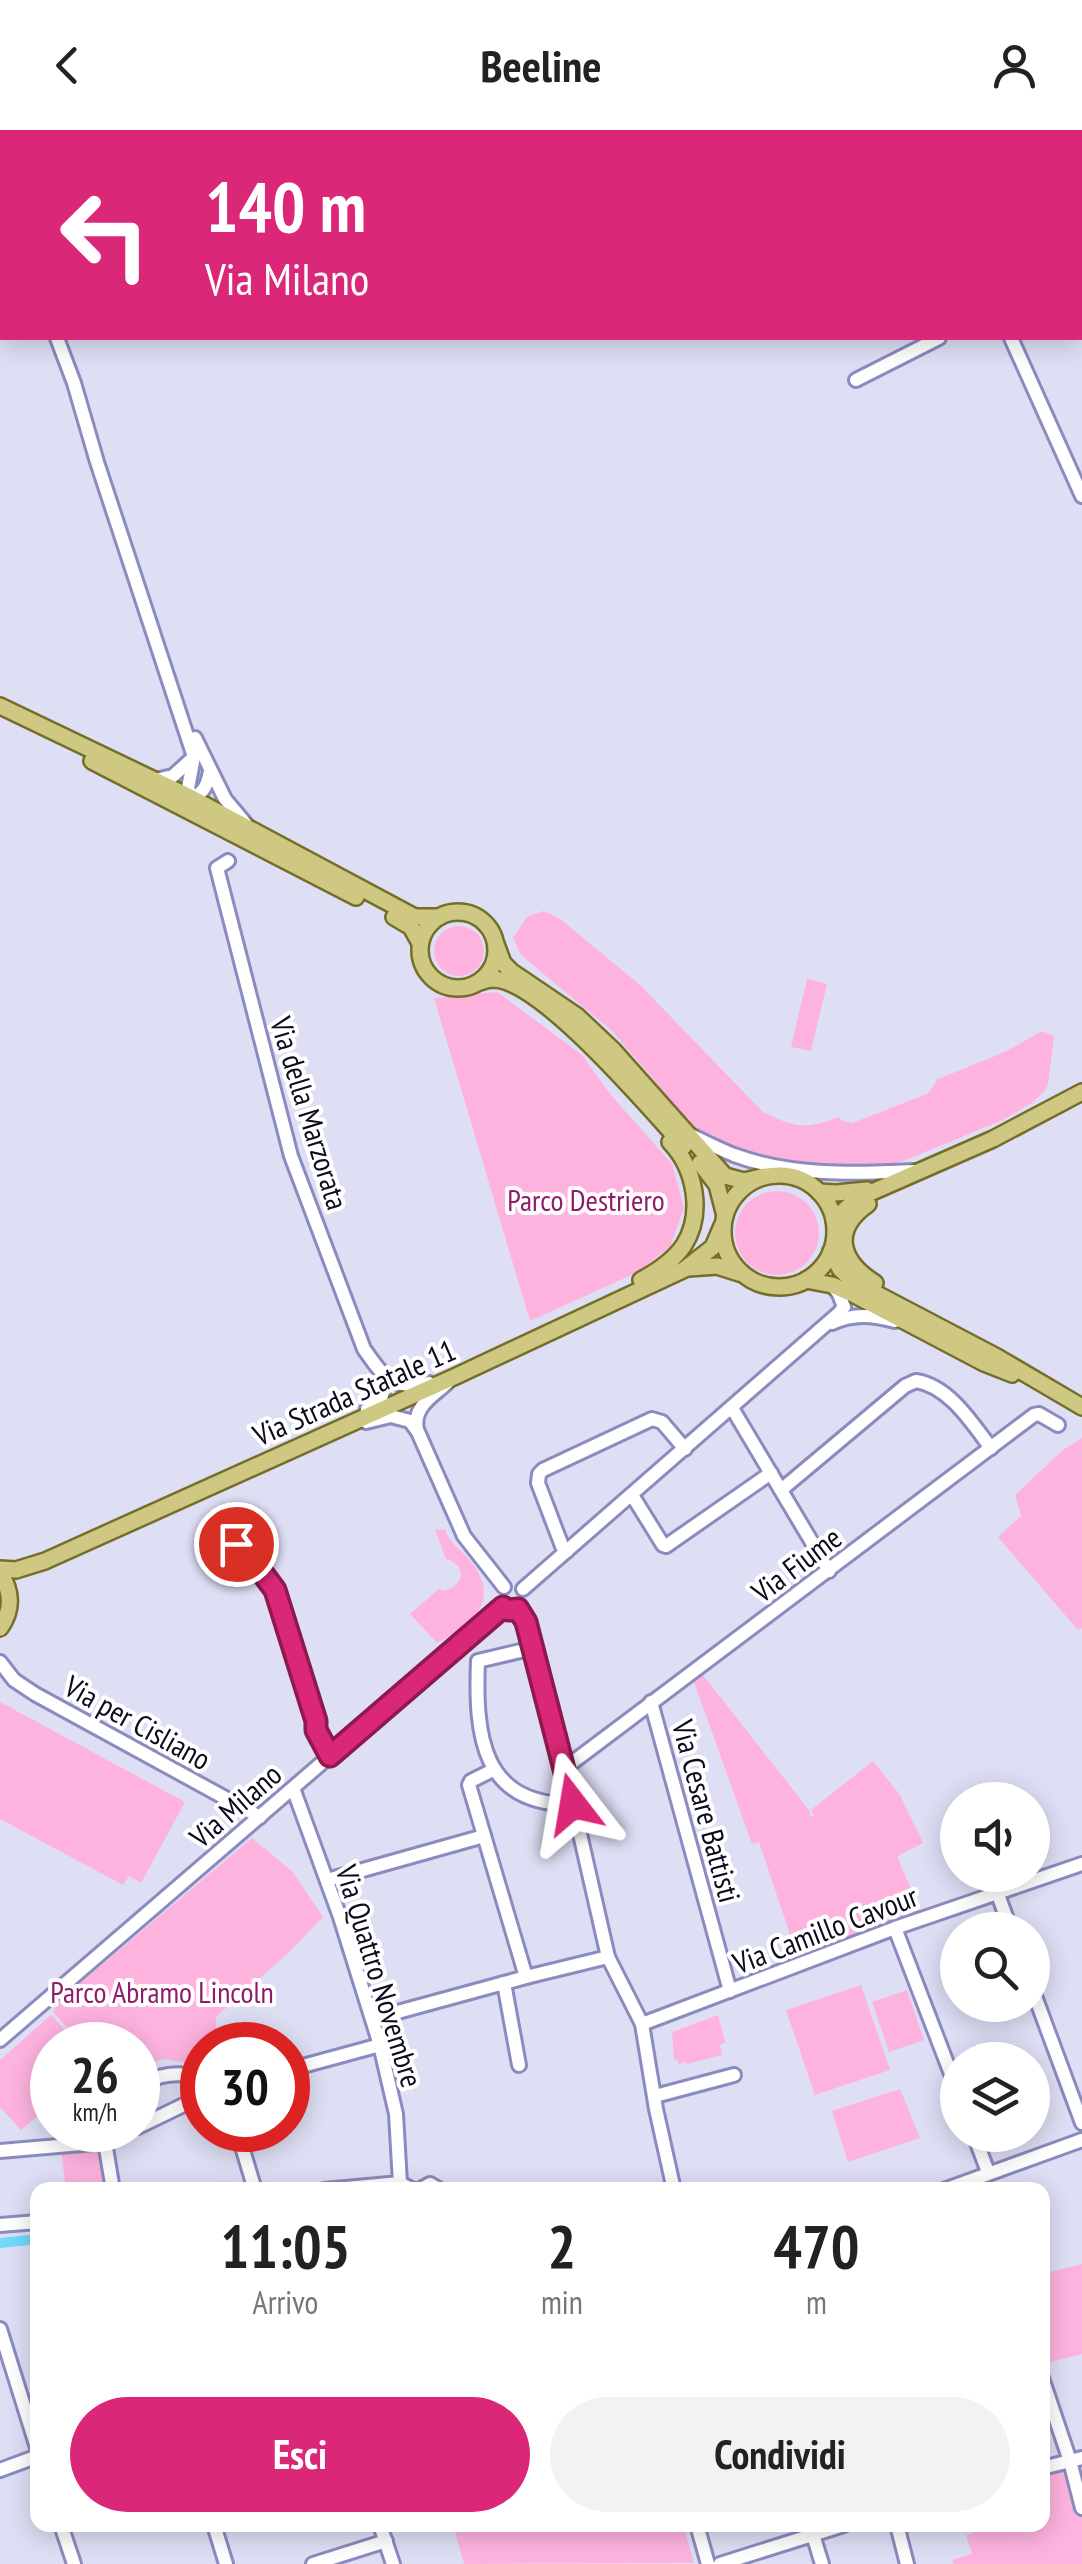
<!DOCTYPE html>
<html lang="it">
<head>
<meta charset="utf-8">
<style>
  :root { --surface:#fff; --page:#f2f2f2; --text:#222; --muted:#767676; --accent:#db2777 }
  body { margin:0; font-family:"PT Sans Narrow",sans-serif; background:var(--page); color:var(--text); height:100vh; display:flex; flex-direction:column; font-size:38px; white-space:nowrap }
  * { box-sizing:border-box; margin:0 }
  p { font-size:32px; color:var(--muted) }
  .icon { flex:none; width:55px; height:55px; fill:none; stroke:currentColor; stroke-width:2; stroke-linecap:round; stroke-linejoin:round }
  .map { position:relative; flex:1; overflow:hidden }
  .sheet { position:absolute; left:30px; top:2052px; width:1020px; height:350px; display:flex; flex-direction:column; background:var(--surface); border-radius:20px; box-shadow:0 5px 25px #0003 }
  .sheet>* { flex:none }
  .hud { position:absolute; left:0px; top:0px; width:1082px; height:210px; box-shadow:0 5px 25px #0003; background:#db2777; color:#fff; overflow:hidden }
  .controls { position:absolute; left:940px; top:1652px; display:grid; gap:20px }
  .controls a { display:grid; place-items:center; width:110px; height:110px; border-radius:50%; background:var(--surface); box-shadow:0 5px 25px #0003; font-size:50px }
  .speed { position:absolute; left:30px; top:1892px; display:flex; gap:20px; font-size:50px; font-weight:700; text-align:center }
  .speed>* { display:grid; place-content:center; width:130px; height:130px; border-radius:50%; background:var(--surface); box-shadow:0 5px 25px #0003; line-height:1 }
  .speed small { font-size:25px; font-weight:400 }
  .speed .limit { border:15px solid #d22; background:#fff; color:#111 }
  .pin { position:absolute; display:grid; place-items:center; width:85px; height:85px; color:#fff; margin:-42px; border:5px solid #fff; border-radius:50%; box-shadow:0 2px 10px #0007 }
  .me { position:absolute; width:110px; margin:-55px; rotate:346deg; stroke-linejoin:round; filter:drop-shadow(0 0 8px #0008) }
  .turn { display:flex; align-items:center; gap:35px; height:210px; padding:0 40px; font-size:45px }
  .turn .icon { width:130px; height:130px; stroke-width:2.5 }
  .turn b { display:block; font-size:70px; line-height:85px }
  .eta { display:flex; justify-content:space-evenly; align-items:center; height:170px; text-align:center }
  .eta b { font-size:60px; font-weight:700; line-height:70px }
  .action { display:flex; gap:20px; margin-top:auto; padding:20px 40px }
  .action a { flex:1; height:115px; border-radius:60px; background:var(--accent); color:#fff; font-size:40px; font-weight:700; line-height:115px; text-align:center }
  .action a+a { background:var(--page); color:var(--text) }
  header { display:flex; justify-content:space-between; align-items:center; height:130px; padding:0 40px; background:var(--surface); font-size:45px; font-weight:700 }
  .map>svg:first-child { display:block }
</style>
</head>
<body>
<header><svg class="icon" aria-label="back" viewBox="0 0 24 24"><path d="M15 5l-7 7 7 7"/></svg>Beeline<svg class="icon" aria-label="person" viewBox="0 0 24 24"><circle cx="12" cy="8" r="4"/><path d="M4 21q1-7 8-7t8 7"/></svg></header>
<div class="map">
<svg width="1082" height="2434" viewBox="0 0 1082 2434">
  <rect width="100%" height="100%" fill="#dedff5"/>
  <!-- green -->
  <g fill="#feb3df">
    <path d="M543,781L559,788L639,854L763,982C797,998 804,1000 839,987L840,990L852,993L927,964L935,954L936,950L1007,921L1042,901L1054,906L1048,955L1044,962L1033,972L1003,990L903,1031L885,1036L842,1040L764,1029L743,1024L703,1007L689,997L650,945L611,900L521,825L513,808L527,787Z"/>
    <circle cx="459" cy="821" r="25"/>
    <polygon points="807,849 827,854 811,921 791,917"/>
    <polygon points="497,862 581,924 610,964 672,1034 684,1078 670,1117 636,1143 530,1191 434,868"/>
    <circle cx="777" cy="1103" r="42"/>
    <polygon points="1082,1308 1082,1498 1078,1500 998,1407 1021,1386 1015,1365 1063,1320"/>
    <path d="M445,1399C448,1412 460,1419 469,1429C502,1469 475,1494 437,1513L410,1484L439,1459L445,1461C465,1454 467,1435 446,1429L435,1400Z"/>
    <polygon points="703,1545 809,1680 811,1687 814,1686 811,1680 873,1631 900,1665 923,1713 897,1726 921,1783 798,1828 759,1712 752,1714 694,1552"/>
    <polygon points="0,1572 185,1672 141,1753 129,1746 123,1755 0,1689"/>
    <polygon points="252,1708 292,1741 323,1787 289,1822 216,1887 216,1904 224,1915 202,1915 202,1935 162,1929 138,1940 138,1915 83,1915 53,1882 60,1870"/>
    <polygon points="861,1855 890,1940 815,1965 786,1880"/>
    <polygon points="907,1860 924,1910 889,1922 872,1872"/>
    <polygon points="51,1885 78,1915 52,1915 52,1973 21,2000 0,1977 0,1930"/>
    <polygon points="718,1885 725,1912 720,1915 722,1925 687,1934 686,1932 679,1934 677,1930 674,1930 672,1902"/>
    <polygon points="900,1959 920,2008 848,2032 832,1981"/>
    <polygon points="97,2016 106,2060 66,2060 61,2020"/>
    <polygon points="1082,2134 1082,2224 1050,2232 1043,2206 1043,2144"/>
    <polygon points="1063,2340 1068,2344 1082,2380 1082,2434 954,2434 952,2430 972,2424 966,2405 983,2400 982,2395 1042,2395 1043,2346"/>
    <polygon points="453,2395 683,2395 694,2433 464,2434"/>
  </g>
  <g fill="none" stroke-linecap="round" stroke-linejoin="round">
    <!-- canal -->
    <polyline stroke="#6fd9fe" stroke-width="10" points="0,2113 38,2109"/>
    <defs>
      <g id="minor">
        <polyline points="919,0 920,2"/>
        <polyline points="1074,0 1075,2"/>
        <polyline points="969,2 974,0"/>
        <polyline points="1080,12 1082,16"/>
        <polyline points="0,60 2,64"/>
        <polyline points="57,208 74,253 97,332 194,627 188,658 193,671"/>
        <polyline points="1011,208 1082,366"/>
        <polyline points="856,250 939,208"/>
        <polyline points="195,608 225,669 246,694"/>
        <polyline points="155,650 173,646 194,627"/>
        <path d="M185,670C202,666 207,658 210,641"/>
        <path d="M228,731L217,738L291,1026L364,1219C383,1246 392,1261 429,1253"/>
        <path d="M691,1005C705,1012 719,1019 734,1025C791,1046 855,1044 914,1041"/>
        <path d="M832,1193C854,1183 873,1185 895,1191"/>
        <polyline points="732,1278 829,1441"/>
        <path d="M367,1279C384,1270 385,1263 383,1245"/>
        <polyline points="366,1292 391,1286 410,1291 418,1302 464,1406 504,1457"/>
        <path d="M417,1300C412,1277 433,1266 447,1253"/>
        <path d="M781,1360L905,1256L916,1251C949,1256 972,1293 991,1318"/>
        <polyline points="632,1365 663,1415 666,1416 771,1343"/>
        <polyline points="236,1414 246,1421 275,1460 316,1591 316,1600 330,1626"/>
        <polyline points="567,1421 562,1416 538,1353 539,1344 543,1340 652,1289 662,1292 685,1319"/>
        <polyline points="523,1459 839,1183 844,1177 839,1164 832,1155"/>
        <polyline points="517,1479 527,1492 565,1638 608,1827 642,1894 656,1979 674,2060"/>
        <path d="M533,1518L478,1531C475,1604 481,1676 573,1674"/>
        <polyline points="0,1532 14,1550 35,1564 260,1687"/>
        <polyline points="651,1572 730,1861"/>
        <polyline points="565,1638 1034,1285 1039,1284 1058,1295"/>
        <polyline points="493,1640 471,1651 469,1655 526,1847"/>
        <polyline points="293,1658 340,1787 380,1915 396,1984 400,2053"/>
        <polyline points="327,1750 484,1706"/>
        <polyline points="997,1762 1011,1800"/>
        <polyline points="895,1798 958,1962"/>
        <polyline points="504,1853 519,1935"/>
        <polyline points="1032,1858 1082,1993"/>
        <polyline points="372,1889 526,1847 608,1827"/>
        <polyline points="642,1894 895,1798 1082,1734"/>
        <polyline points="0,1910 503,1477"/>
        <polyline points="288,1940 380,1915"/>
        <path d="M138,1956C159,1944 178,1941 202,1948"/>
        <polyline points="655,1966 734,1945"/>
        <polyline points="138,1997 202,1966"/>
        <polyline points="237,2000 255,2060"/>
        <polyline points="974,2005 988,2042"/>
        <polyline points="105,2012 113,2060"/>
        <polyline points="0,2021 105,2012 130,2000"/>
        <polyline points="324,2060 400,2053 413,2060"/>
        <polyline points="419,2060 430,2054 440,2060"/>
        <polyline points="944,2060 1082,2010"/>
        <polyline points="0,2095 38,2092"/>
        <polyline points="0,2199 38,2321"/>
        <polyline points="1042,2248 1070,2331 1082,2378"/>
        <polyline points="1042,2338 1082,2328"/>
        <polyline points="0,2340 38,2326"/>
        <polyline points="61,2395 74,2434"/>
        <polyline points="214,2395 226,2434"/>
        <polyline points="380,2395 393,2434"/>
        <polyline points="697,2395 708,2434"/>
        <polyline points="810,2395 822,2434"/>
        <polyline points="897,2395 907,2434"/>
        <polyline points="313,2434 386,2411"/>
        <polyline points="720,2434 844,2395"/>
      </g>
      <g id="major">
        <polyline points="0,576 192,668 415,787 439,787"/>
        <polyline points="92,631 356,767"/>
        <circle cx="458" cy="820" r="38"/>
        <polyline points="394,787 411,797 420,813"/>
        <polyline points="496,814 503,833 512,842 577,886 613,920 725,1046 744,1051 765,1046"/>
        <path d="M480,852C485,850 490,849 495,849C544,853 649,978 684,1016"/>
        <polyline points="700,1033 717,1055 725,1086"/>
        <circle cx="779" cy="1101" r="56"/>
        <polyline points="819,1062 836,1063 867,1060"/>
        <path d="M868,1074C831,1100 840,1131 875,1153"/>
        <polyline points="834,1090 850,1075 863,1066 993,1009 1082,962"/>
        <polyline points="831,1121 840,1139 854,1152 997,1227 1082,1277"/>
        <polyline points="689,1138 717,1136 739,1143"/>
        <path d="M641,1150C656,1142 674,1130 684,1115C704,1083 695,1038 670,1012"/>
        <polyline points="806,1150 832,1155 853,1164 984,1233 1012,1244"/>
        <polyline points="0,1439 16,1440 45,1431 454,1247 685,1139 713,1117 722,1096"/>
        <path d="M0,1443C12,1461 13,1480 0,1498"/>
      </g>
    </defs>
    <!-- minor casing -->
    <use href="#minor" stroke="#8a8bbe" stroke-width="18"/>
    <!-- major casing -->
    <use href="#major" stroke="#756e2a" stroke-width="20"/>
    <!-- minor -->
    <use href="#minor" stroke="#fff" stroke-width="12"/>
    <!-- major -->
    <use href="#major" stroke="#cec883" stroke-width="15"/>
  </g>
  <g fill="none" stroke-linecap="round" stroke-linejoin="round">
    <defs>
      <polyline id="route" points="236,1414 246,1421 275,1460 316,1591 316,1600 330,1626 503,1477 508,1480 518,1479 526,1492 573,1674"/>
    </defs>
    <!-- route casing -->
    <use href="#route" stroke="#8e194d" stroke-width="25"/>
    <!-- route -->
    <use href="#route" stroke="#db2777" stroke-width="18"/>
  </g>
  <g text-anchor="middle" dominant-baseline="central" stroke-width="8" stroke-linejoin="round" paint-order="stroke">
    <!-- street labels -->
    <g font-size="30" fill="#0c0b1d" stroke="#fff">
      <text transform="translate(310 983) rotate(73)">Via della Marzorata</text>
      <text transform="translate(354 1262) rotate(-24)">Via Strada Statale 11</text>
      <text transform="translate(796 1434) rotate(-37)">Via Fiume</text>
      <text transform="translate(138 1592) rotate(29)">Via per Cisliano</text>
      <text transform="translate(235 1675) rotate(-41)">Via Milano</text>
      <text transform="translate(707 1681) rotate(75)">Via Cesare Battisti</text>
      <text transform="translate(825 1799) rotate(-21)">Via Camillo Cavour</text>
      <text transform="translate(380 1846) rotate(73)">Via Quattro Novembre</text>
    </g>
    <!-- park labels -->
    <g font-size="30" fill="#8f1c6b" stroke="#fff">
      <text x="586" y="1069">Parco Destriero</text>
      <text x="162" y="1861">Parco Abramo Lincoln</text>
    </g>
  </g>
</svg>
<div class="controls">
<a><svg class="icon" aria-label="sound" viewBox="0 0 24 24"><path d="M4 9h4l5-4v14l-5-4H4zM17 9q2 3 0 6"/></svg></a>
<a><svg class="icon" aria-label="search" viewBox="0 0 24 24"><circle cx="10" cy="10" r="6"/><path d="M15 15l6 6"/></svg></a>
<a><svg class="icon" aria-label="layers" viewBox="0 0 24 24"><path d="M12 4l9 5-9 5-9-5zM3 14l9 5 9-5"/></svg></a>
</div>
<div class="speed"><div>26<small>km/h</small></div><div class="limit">30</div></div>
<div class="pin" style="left:236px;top:1414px;background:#d93025"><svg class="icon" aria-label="arrive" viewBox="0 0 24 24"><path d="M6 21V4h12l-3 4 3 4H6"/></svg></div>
<svg class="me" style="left:573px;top:1674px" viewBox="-20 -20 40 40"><path d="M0-17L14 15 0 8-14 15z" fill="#db2777" stroke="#fff" stroke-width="4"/></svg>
<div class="hud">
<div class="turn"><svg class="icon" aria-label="left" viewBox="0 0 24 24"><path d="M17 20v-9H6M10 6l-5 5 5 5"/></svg><div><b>140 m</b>Via Milano</div></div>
</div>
<section class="sheet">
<div class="eta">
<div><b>11:05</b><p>Arrivo</p></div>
<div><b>2</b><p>min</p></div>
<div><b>470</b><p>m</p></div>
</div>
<div class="action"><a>Esci</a><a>Condividi</a></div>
</section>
</div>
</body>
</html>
